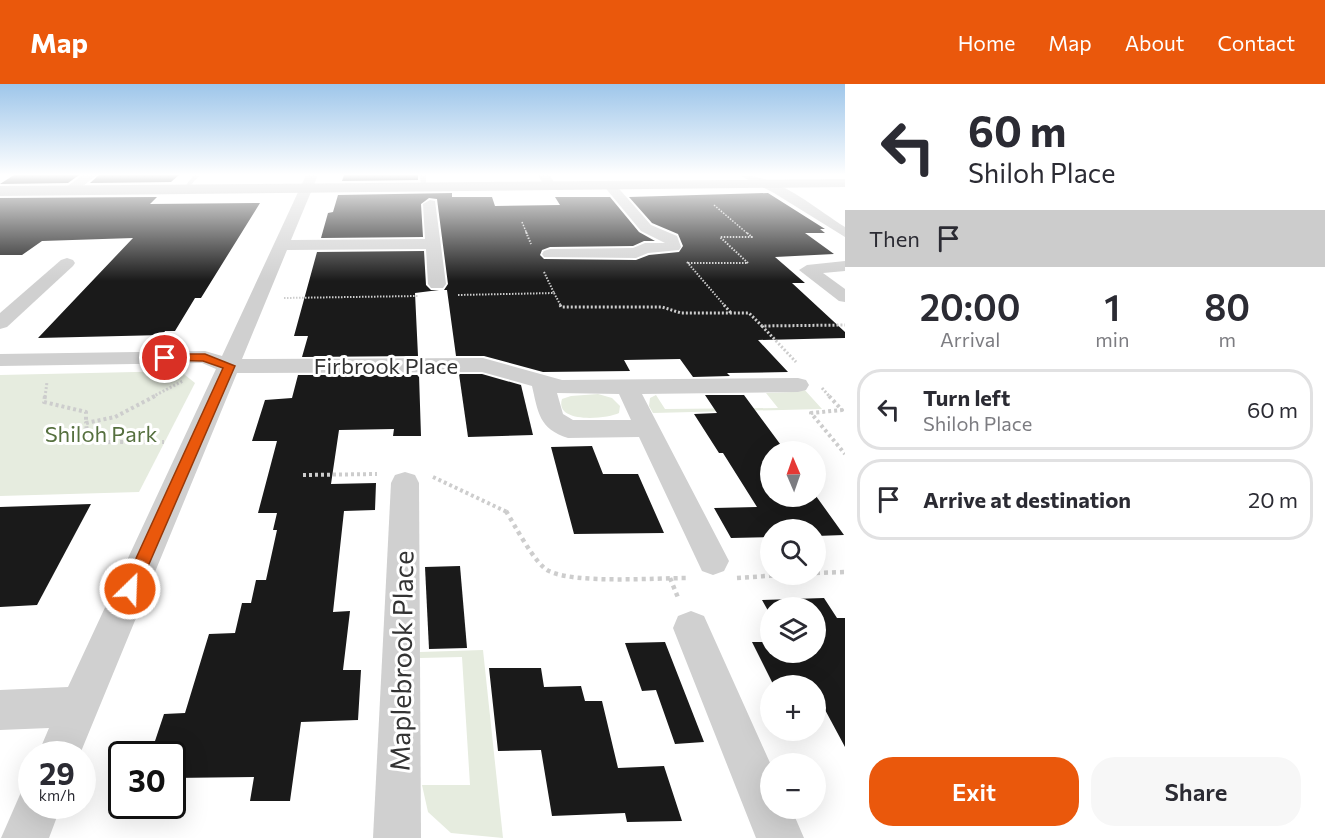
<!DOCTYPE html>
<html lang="en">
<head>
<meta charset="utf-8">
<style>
  :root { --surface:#fff; --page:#f7f7f7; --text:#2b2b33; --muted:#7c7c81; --line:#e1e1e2; --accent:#ea580c }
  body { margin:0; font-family:Commissioner,sans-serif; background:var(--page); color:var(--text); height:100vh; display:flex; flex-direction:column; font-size:22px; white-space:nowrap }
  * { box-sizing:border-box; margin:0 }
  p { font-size:20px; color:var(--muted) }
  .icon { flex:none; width:33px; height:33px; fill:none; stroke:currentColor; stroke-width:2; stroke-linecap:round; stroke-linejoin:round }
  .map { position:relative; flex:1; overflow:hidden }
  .panel { display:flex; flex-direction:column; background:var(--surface); width:480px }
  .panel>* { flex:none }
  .hud { background:#fff; color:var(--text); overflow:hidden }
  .needle { width:39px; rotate:358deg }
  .fabs { position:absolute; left:760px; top:357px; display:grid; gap:12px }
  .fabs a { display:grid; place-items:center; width:66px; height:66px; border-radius:50%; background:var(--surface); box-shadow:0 6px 24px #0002; font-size:30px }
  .speed { position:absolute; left:18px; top:657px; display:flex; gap:12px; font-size:30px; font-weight:700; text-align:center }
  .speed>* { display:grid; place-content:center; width:78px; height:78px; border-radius:50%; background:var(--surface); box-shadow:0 6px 24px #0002; line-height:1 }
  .speed small { font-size:15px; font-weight:400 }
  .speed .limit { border:3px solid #111; border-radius:9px; background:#fff; color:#111 }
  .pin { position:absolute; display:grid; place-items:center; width:51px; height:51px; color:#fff; margin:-26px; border:3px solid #fff; border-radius:50%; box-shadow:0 2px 6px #0007 }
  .me { position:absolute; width:66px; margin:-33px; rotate:24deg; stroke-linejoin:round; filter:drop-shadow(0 0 4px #0008) }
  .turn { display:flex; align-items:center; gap:21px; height:126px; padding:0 24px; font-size:27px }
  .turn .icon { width:78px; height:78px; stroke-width:2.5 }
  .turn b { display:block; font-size:42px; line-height:51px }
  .then { display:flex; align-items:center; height:57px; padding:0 24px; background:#0003; gap:12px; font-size:22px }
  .eta { display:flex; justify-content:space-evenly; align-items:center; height:102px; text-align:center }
  .eta b { font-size:36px; font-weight:600; line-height:42px }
  .cta { display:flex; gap:12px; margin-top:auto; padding:12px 24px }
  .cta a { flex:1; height:69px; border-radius:24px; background:var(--accent); color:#fff; font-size:24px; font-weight:600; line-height:69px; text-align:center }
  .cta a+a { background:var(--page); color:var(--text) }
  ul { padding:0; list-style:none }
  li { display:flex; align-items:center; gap:18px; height:81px; margin:0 12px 9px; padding:0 12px; border:3px solid var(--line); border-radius:24px }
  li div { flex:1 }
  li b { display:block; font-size:22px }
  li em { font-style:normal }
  header { display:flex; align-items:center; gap:36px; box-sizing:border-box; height:84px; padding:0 30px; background:var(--accent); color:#fff }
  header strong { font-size:28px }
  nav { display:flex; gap:33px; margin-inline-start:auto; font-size:21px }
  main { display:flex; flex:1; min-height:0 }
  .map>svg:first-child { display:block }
</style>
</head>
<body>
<header>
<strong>Map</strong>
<nav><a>Home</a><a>Map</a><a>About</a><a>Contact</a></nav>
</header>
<main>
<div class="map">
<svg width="845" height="754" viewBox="0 0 845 754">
  <rect width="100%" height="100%" fill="#fff"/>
  <!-- green -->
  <g fill="#e6ecdf">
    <polygon points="180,287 195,299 139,408 0,412 0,291"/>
    <polygon points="803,304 822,325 653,329 649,322 650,314 656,311 665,325 778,324 766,309 792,308"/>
    <path d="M598,310L612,314L620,322L619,329C607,335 554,340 562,315L571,312Z"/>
    <polygon points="483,566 503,754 451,749 428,728 422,701 470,701 462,573 420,574 420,568"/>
  </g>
  <!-- building -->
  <g fill="#1a1a1a">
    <polygon points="14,91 79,91 68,99 0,100"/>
    <polygon points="99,91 179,91 171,98 90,99"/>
    <polygon points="344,91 418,91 418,96 342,97"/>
    <polygon points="452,109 452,113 492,113 495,122 560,121 555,113 610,113 639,148 655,157 644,157 633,162 550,163 542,166 540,171 544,175 636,176 649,171 679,168 683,162 678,150 652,139 629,113 768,109 825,145 820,145 825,149 805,149 834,170 775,173 805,199 792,199 845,248 845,254 758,256 788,288 727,289 730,292 693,293 680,275 624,276 630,287 543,288 484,272 456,272 447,206 444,206 448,200 437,115 429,114 421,120 423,153 321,154 328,129 333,128 338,111"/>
    <polygon points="157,113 150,120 260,119 201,214 195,214 175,247 165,247 163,251 38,254 133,154 42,157 22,171 0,171 0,114"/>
    <polygon points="424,167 426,201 431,206 439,206 415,209 418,272 302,273 308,252 294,252 317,168"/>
    <polygon points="459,290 482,290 521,301 533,351 468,353"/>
    <polygon points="298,291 419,291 421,352 393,352 394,345 339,346 331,400 376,399 375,426 344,427 333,528 350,527 343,586 361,586 358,636 301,638 290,717 250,717 254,693 172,694 174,660 154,660 164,630 185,629 209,550 235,549 242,519 251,519 256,496 266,496 277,446 273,446 277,429 258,429 277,357 252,357 265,316 292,314"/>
    <polygon points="705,311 744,311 786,368 771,368 771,412 816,412 844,451 816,452 816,446 771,446 771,453 731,454 714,424 757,423 723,369 719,369 694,330 717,329"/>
    <polygon points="592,362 603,390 638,390 664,449 574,450 551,363"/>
    <polygon points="91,420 37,521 0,523 0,423"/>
    <polygon points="460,482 467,564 429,565 425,483"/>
    <polygon points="824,514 837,534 845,534 845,663 816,609 816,602 774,602 752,558 771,558 771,568 816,568 816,524 771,524 771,532 762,516"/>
    <polygon points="665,558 704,658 675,660 656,606 642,607 625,559"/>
    <polygon points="489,584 541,584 544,603 581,602 585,617 602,617 618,684 664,682 682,737 627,738 625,729 552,732 541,666 498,667"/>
  </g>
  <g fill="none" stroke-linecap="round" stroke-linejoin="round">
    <!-- path-far4 -->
    <g stroke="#cdcdcd" stroke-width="1.5" stroke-dasharray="1.5 1.5" stroke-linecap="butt">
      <polyline points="714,121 748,150"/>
      <polyline points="522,138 527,150"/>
    </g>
    <!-- path-far3 -->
    <g stroke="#cdcdcd" stroke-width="2" stroke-dasharray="1.5 1.5" stroke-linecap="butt">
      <polyline points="526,148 531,160"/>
      <polyline points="687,178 725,222"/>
      <polyline points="688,179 748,179 720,153 752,153 746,148"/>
      <polyline points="544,188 554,209"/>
      <polyline points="458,211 554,209 561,222"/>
      <polyline points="284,214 418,212"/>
    </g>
    <!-- path-far2 -->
    <g stroke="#cdcdcd" stroke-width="3" stroke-dasharray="2 2" stroke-linecap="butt">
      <polyline points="560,221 561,223 662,223 681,229 749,229 762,242 845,241"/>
      <polyline points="724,221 731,229"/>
      <polyline points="762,242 796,278"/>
      <polyline points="822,304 830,313"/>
      <polyline points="45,313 47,298"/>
      <polyline points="152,313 183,297"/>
    </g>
    <!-- path-far1 -->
    <g stroke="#cdcdcd" stroke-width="4" stroke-dasharray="3 3" stroke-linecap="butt">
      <polyline points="45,312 44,318 86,328 86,339"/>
      <polyline points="155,312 115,333 86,339 88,358 164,358"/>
      <polyline points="829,312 842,326 811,329 845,370"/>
      <polyline points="303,391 377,390"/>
      <polyline points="433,393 507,428"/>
    </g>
    <!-- path -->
    <g stroke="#cdcdcd" stroke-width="4.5" stroke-dasharray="4 4" stroke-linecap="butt">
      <path d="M506,427C514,440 536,482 549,487C575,500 655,494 688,494"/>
      <polyline points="816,489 845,488"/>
      <polyline points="670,494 679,516"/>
      <polyline points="737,494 796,490"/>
    </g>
    <!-- lane -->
    <g fill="#d0d0d0" fill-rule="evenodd">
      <polygon points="194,91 200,91 186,106 182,106"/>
      <polygon points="420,91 426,91 426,104 421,103"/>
    </g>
    <!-- street -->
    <g fill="#d0d0d0" fill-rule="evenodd">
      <polygon points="83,91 97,91 74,109 66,109 64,106 66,103"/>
      <path d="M306,91H318L291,156L425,155L423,120L430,116L435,117L446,200L443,204H431L428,200L426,165L287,166L242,275L483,274L562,296L798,294L806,296L809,301L806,306L798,308L642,310L729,477L724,487L713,491L702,487L639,353L568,354C539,345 538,328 532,302L482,288L237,289L80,670H38L49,644L0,646V606L68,603L216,285L202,279L0,282V270L205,267L222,272ZM557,309L619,310L631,336H573L563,330Z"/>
      <polygon points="538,91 550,91 556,102 554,105 546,105"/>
      <path d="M739,91C778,91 813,123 845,143V153L774,109Z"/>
      <polygon points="609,97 613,98 651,141 677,152 681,163 679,166 648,169 636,174 544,173 542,170 544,167 550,165 633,164 645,159 665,159 641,147 603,101"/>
      <polygon points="67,174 73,176 75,179 73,182 7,243 0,245 0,229 61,176"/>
      <polygon points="845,177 845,187 823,189 845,205 845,218 839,217 799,186 807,181"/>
      <polygon points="405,388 415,391 419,399 421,754 373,754 391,399 395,391"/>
      <polygon points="691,527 704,532 771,681 771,724 791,724 804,754 756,754 673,544 678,532"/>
      <polygon points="32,702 32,722 61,722 49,754 1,754 22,706"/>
    </g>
    <!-- secondary -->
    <polygon fill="#bdbdbd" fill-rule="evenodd" points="845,95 845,103 0,112 0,102"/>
  </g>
  <!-- sky -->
  <linearGradient id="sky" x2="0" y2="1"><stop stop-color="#9ec6ea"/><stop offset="0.46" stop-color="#fff"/><stop offset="1" stop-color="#fff" stop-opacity="0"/></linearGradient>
  <rect width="845" height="197" fill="url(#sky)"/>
  <!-- route -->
  <polygon fill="#ea580c" stroke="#983908" stroke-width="1.5" points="165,270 205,270 235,282 136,510 130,512 124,510 122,505 223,284 203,277 161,276 159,274"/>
  <g text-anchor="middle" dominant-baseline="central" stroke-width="6" stroke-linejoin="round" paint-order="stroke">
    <!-- street labels -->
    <g font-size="22" fill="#333" stroke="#fff">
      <text x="386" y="281">Firbrook Place</text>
    </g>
    <!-- park labels -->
    <g font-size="22" fill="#56703f" stroke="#fff">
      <text x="101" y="349">Shiloh Park</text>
    </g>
    <!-- near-street labels -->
    <g font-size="27" fill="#333" stroke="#fff">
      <text transform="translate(401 577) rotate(-89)">Maplebrook Place</text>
    </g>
  </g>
</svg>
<div class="fabs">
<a><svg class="needle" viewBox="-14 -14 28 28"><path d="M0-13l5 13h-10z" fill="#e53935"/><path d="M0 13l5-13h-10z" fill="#7c7c81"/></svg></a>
<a><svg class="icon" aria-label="search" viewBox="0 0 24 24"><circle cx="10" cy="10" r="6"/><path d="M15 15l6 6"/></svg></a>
<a><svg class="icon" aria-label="layers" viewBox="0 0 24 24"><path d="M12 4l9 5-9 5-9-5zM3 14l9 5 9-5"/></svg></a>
<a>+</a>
<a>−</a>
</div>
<div class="speed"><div>29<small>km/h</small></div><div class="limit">30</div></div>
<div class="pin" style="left:165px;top:274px;background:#d93025"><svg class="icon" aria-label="arrive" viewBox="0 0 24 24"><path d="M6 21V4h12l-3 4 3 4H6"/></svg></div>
<svg class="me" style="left:130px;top:505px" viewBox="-20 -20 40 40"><circle r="17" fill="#ea580c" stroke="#fff" stroke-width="3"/><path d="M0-11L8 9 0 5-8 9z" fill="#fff"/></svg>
</div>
<section class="panel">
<div class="hud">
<div class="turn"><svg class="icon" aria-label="left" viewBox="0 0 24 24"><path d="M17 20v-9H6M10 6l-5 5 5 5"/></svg><div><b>60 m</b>Shiloh Place</div></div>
<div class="then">Then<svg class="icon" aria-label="arrive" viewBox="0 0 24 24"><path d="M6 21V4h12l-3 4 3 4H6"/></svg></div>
</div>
<div class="eta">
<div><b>20:00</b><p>Arrival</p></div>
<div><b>1</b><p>min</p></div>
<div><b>80</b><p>m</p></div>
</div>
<ul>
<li><svg class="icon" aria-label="left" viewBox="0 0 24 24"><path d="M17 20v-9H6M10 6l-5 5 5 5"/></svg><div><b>Turn left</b><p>Shiloh Place</p></div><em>60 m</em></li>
<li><svg class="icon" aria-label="arrive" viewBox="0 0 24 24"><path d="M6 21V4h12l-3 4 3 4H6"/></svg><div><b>Arrive at destination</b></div><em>20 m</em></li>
</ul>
<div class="cta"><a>Exit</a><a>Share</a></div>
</section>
</main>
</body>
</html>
